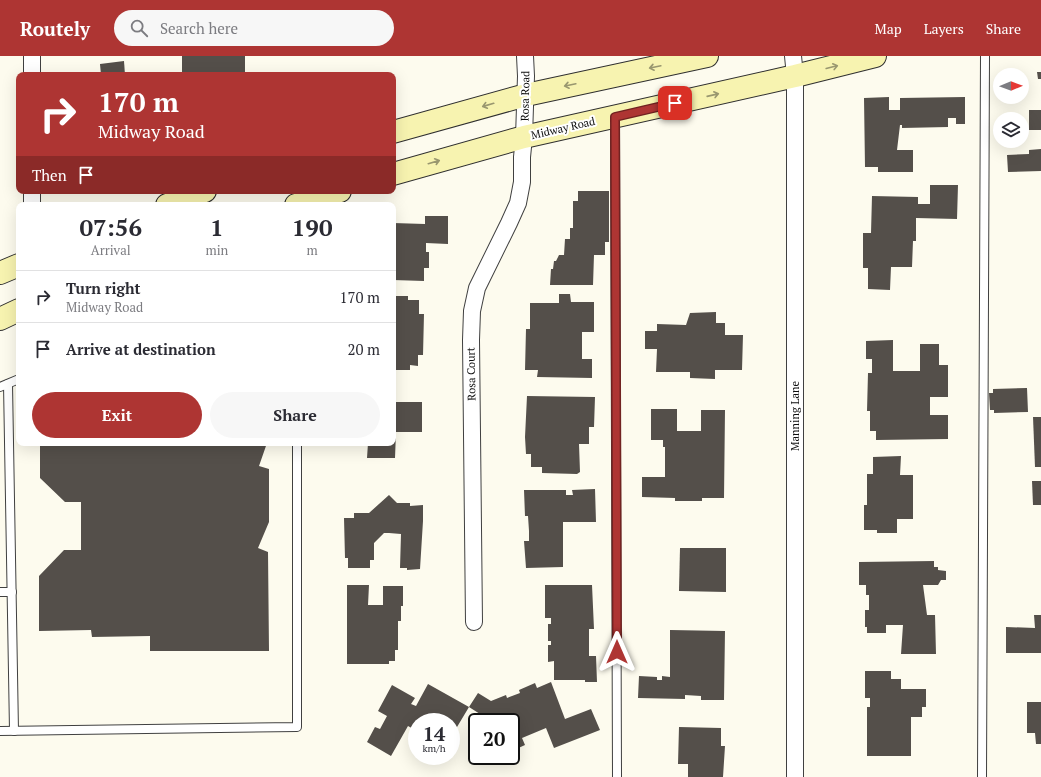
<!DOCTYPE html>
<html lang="en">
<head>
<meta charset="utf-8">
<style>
  :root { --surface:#fff; --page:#f7f7f7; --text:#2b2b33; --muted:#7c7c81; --line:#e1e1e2; --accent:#ae3533 }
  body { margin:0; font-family:"PT Serif",serif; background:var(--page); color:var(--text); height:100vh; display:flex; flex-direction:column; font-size:15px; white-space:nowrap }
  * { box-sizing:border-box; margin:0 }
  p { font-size:13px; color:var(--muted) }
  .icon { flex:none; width:22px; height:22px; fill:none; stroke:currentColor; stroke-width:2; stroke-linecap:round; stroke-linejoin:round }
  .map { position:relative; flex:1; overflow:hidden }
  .details { position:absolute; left:16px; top:146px; width:380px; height:244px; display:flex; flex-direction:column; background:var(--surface); border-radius:8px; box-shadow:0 4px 16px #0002 }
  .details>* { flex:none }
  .top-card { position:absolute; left:16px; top:16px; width:380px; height:122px; border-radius:8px; box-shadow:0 4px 16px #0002; background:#ae3533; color:#fff; overflow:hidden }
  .needle { width:26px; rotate:89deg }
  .tools { position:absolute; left:993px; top:12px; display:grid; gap:8px }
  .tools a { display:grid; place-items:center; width:36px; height:36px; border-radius:50%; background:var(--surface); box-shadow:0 4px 16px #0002; font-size:20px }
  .speed { position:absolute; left:408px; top:657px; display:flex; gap:8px; font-size:20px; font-weight:700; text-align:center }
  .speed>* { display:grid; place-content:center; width:52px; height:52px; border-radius:50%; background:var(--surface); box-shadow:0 4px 16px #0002; line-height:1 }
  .speed small { font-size:10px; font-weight:400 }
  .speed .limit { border:2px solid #111; border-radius:6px; background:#fff; color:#111 }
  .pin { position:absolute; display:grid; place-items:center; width:34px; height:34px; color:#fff; margin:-17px; border-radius:8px; box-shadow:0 2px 6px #0006 }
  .me { position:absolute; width:44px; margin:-22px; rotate:0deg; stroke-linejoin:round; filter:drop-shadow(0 0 3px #0008) }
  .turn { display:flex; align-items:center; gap:14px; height:84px; padding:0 16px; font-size:18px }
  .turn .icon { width:52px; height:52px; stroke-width:2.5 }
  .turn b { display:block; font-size:28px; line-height:34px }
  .then { display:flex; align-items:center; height:38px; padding:0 16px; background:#0003; gap:8px; font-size:15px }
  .eta { display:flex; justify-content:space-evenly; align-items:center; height:68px; text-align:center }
  .eta b { font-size:24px; font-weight:700; line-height:28px }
  .cta { display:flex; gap:8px; margin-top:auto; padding:8px 16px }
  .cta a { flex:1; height:46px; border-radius:24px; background:var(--accent); color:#fff; font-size:16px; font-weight:700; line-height:46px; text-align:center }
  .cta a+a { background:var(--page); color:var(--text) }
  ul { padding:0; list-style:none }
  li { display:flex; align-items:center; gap:12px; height:52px; padding:0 16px; border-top:1px solid var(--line) }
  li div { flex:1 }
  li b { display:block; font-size:15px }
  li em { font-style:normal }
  header { display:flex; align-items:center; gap:24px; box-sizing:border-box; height:56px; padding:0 20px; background:var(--accent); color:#fff }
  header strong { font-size:19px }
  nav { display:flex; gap:22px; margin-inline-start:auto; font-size:14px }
  .search { width:280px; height:36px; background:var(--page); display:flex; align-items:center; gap:10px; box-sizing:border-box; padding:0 14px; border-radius:22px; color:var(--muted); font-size:15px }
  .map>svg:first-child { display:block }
</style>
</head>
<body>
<header>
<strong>Routely</strong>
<div class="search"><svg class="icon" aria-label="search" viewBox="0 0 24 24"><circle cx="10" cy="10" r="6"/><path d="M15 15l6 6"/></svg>Search here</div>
<nav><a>Map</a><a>Layers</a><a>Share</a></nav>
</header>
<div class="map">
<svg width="1041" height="721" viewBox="0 0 1041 721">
  <rect width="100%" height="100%" fill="#fdfbee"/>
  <!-- building -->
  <g fill="#544f4a">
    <polygon points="182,0 245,0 245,19 217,19 217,18 182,19"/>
    <polygon points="124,5 125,19 101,19 100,8"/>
    <polygon points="1037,16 1041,16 1041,23 1038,23"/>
    <polygon points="889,41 889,54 900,54 900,42 965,41 965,68 956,68 956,62 948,62 948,71 902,72 902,69 900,69 897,94 913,94 913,116 878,116 878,111 865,111 864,42"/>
    <rect x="1029" y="54" width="12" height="20"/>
    <polygon points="1041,93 1041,115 1008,116 1007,99 1029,98 1029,94"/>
    <polygon points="930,129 958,129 957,163 916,162 916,185 913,185 912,211 891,211 890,234 868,233 868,212 863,212 863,177 871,177 872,140 918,141 918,148 930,148"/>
    <polygon points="578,135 609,135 609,186 605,186 605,199 594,199 593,229 550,229 551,213 553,213 554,205 556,205 559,199 564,199 565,183 570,183 570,172 573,172 573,145 578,145"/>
    <polygon points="425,160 448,160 448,188 426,187 426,196 429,196 429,212 424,212 424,225 393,224 393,167 425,168"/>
    <polygon points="559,238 570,238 571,246 594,246 594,276 582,276 582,303 592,303 592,322 537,321 538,314 525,314 526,273 530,273 530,247 559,247"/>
    <polygon points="393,240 408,240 408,244 419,244 419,258 424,258 423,299 418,299 418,310 410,309 410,314 393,314"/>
    <polygon points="716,256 716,267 725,267 725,279 743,279 742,314 715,314 715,323 690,322 690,316 656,316 657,293 645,293 645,275 657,275 657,268 686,269 690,257"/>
    <polygon points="893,284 893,315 920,315 920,288 939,288 939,309 948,309 948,341 930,341 930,359 948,359 948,383 876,384 876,375 870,375 870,355 867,355 868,317 872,317 872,303 866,303 866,285"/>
    <polygon points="1027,332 1028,356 994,357 994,354 990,354 989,337 993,337 993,333"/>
    <polygon points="527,340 595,341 594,371 589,371 589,388 579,388 580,416 577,418 542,417 542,411 531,411 531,398 526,398 525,381"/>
    <polygon points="393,346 422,346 422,376 396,376 395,402 367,402 368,387 393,387"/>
    <polygon points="651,353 677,353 677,375 701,375 701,354 725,354 724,442 702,442 702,445 675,445 675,442 642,441 642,421 665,421 665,391 663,391 663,384 651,384"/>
    <polygon points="1033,361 1041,361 1041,411 1035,411"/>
    <polygon points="40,387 267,387 259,410 269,413 269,466 258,492 268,496 269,595 150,595 150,580 92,581 91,574 39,575 39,520 64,494 81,494 81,446 65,446 40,422"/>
    <polygon points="901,400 900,419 913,419 913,463 897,463 897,477 877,477 877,474 864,474 864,449 867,449 867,418 873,418 873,401"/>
    <polygon points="1032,425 1041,425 1041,449 1033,449"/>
    <polygon points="595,433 596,466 563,466 563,511 526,512 524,485 529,485 529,475 528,460 525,460 524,434 566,434 566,439 573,439 572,434"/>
    <polygon points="389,439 397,447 410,447 410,450 423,449 423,465 420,513 407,514 407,512 400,512 401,478 389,477 384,477 374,487 374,504 370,504 370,512 348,512 348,502 345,502 344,462 354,462 354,457 369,457"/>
    <polygon points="680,492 726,492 726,536 679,535"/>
    <polygon points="934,505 934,511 938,511 938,514 946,515 946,524 941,524 938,529 923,529 927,559 935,559 936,598 901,598 903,569 886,569 886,577 867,577 867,571 865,571 865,554 869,554 869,539 866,539 866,529 859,529 859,506"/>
    <polygon points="347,529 369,529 368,549 383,549 383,530 403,530 403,550 401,550 401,565 398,565 398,594 395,594 395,605 389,605 389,608 347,608"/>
    <polygon points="545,529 592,529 594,573 589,573 589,600 596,600 597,626 585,626 585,624 554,624 554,605 548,606 548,589 551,589 551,585 548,585 548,568 551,568 551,562 545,562"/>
    <polygon points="1034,559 1041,559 1041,597 1006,597 1006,571 1035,572"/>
    <polygon points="670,574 725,575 724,644 701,644 701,640 685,639 685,643 638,642 639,620 657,621 657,624 662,624 662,620 670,621"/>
    <polygon points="865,615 891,615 891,623 901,623 901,633 926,633 926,651 922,651 922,661 911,661 911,700 867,700 867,651 870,651 870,642 865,642"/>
    <polygon points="551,626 565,663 591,653 600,674 554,692 546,672 522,682 525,689 514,694 511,686 511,666 483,666 480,658 469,651 478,637 491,645 506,639 507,642 520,637 519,634 535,627 537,632"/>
    <polygon points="428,628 469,651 451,681 451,666 417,666 417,683 411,680 415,674 408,670 391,700 367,686 375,671 380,673 387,660 378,655 392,629 415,642 411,648 416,650"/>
    <polygon points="1027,646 1041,646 1041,688 1036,688 1035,677 1027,677"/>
    <polygon points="679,671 721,672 721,690 725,690 723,721 688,721 688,708 678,708"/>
  </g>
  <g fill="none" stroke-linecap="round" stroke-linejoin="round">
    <defs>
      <g id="service">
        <polyline points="615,61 617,721"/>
        <polyline points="8,328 14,675"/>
        <polyline points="0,331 19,323"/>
        <polyline points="0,536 12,536"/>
        <polyline points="0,675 297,671 297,387"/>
        <polyline points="982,721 985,0"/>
      </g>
      <g id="minor">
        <polyline points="32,0 32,19"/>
        <polyline points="793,0 795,20 795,721"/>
        <polyline points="32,135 32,149"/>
        <polyline points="474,566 471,284 472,255 477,232 509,167 518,147 522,126 522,101 524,81 526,20 525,0"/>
      </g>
      <g id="secondary">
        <polyline points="393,76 526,39 707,0"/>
        <polyline points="393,118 524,81 795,20 875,0"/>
        <polyline points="167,149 205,135"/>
        <polyline points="296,149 340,135"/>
        <polyline points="0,217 19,209"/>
        <polyline points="0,263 19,254"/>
      </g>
    </defs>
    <!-- service casing -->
    <use href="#service" stroke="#404040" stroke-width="10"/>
    <!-- minor casing -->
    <use href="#minor" stroke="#404040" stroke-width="18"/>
    <!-- secondary casing -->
    <use href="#secondary" stroke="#2f2f2f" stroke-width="24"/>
    <!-- service -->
    <use href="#service" stroke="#fff" stroke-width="8"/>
    <!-- minor -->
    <use href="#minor" stroke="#fff" stroke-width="16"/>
    <!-- secondary -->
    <use href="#secondary" stroke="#f7f3b0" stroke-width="22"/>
  </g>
  <!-- one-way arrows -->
  <defs><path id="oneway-shaft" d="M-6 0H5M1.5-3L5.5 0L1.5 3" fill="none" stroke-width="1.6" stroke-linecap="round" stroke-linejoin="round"/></defs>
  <g stroke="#99976f">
    <use href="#oneway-shaft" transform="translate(655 11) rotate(168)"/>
    <use href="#oneway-shaft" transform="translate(832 11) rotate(-14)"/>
    <use href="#oneway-shaft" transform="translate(570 29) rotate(168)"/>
    <use href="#oneway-shaft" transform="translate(713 39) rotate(-13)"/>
    <use href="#oneway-shaft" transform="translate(488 49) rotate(164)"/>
    <use href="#oneway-shaft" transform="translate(434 106) rotate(-16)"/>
  </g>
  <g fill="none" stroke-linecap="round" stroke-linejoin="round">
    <defs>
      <polyline id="route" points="617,596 615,61 675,47"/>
    </defs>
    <!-- route casing -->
    <use href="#route" stroke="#712221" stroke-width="10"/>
    <!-- route -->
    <use href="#route" stroke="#ae3533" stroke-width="7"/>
  </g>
  <g text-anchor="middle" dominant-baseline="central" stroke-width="4" stroke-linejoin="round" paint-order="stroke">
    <!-- street labels -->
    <g font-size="11" fill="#0d0d0d" stroke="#fff">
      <text transform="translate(525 40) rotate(-89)">Rosa Road</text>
      <text transform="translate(563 72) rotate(-13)">Midway Road</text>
      <text transform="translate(471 318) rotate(-91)">Rosa Court</text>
      <text transform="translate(795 360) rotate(-90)">Manning Lane</text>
    </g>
  </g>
</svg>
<div class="tools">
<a><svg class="needle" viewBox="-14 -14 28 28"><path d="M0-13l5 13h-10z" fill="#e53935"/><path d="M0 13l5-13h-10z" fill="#7c7c81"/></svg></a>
<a><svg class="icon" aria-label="layers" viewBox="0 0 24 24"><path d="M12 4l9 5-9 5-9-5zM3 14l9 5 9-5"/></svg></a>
</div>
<div class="speed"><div>14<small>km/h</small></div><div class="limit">20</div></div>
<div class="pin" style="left:675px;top:47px;background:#d93025"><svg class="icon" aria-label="arrive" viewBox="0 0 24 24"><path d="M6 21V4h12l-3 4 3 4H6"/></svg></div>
<svg class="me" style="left:617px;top:596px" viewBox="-20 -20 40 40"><path d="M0-17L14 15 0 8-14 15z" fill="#ae3533" stroke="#fff" stroke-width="4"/></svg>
<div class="top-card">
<div class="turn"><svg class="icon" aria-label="right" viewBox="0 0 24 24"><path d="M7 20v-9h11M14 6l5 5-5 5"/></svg><div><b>170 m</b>Midway Road</div></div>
<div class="then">Then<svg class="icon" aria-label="arrive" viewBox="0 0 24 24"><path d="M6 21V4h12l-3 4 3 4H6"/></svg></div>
</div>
<section class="details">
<div class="eta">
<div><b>07:56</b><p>Arrival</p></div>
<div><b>1</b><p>min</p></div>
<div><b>190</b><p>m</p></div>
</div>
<ul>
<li><svg class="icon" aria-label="right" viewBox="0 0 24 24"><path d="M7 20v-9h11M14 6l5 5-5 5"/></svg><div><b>Turn right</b><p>Midway Road</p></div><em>170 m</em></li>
<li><svg class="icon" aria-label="arrive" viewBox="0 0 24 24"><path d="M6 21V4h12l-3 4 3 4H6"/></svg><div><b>Arrive at destination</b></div><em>20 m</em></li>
</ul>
<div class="cta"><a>Exit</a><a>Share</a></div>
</section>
</div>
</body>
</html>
